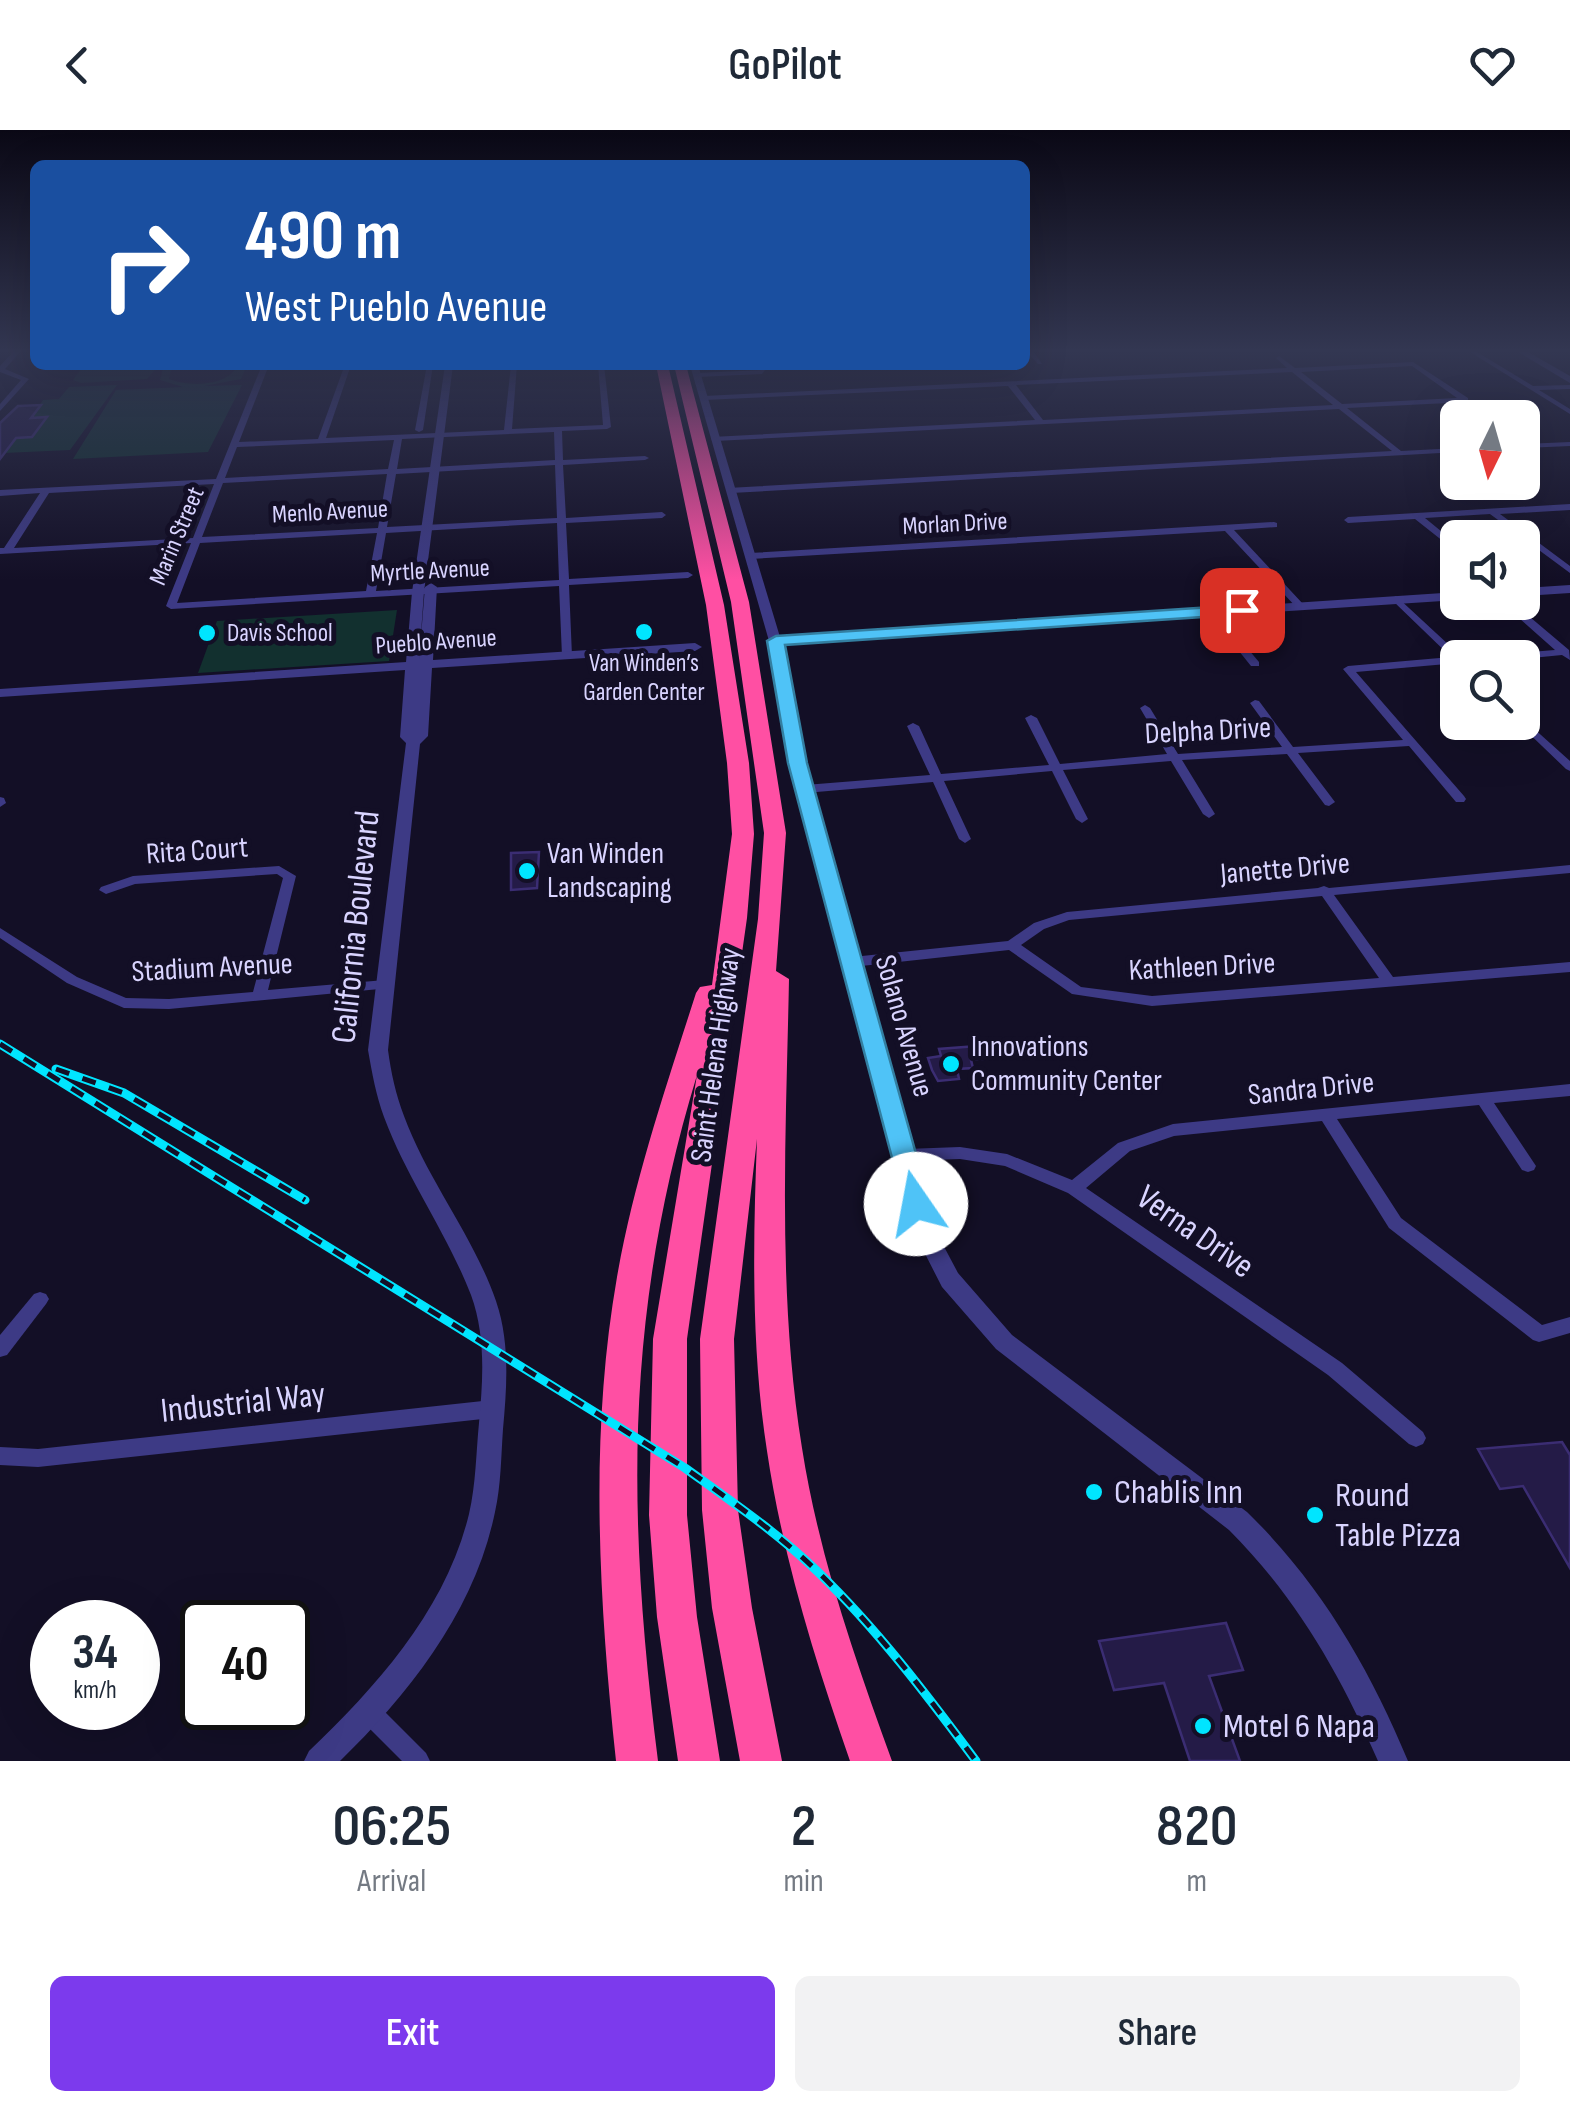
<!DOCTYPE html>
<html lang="en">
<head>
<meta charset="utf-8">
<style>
  :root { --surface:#fff; --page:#f2f2f3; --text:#1f2937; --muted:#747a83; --accent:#7c3aed }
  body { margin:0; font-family:"Sofia Sans Condensed",sans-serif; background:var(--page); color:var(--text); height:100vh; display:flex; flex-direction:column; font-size:38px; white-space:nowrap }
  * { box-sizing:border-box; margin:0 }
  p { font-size:32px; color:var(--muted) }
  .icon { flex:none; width:55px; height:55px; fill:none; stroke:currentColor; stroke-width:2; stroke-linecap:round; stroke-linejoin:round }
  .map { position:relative; height:1631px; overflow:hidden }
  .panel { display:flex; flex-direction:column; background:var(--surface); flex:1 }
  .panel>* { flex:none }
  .top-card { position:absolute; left:30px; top:30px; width:1000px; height:210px; border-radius:15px; box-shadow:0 10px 40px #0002; background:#1a4fa0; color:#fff; overflow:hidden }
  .needle { width:65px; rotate:185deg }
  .buttons { position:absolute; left:1440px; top:270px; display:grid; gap:20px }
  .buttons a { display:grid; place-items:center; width:100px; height:100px; border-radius:15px; background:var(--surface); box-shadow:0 10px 40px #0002; font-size:50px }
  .speed { position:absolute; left:30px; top:1470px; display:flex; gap:20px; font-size:50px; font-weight:700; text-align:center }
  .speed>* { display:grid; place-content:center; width:130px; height:130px; border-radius:50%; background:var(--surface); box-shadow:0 10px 40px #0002; line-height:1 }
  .speed small { font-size:25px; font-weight:400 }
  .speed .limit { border:5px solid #111; border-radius:15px; background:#fff; color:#111 }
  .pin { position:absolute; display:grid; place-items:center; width:85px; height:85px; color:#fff; margin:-42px; border-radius:20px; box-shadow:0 5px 15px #0006 }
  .me { position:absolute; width:110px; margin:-55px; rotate:348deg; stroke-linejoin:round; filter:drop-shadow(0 0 8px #0008) }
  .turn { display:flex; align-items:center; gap:35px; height:210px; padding:0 50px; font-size:45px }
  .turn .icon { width:130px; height:130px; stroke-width:2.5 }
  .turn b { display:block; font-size:70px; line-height:85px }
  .eta { display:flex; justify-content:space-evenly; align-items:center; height:170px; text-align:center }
  .eta b { font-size:60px; font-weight:600; line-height:70px }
  .cta { display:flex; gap:20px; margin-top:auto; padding:20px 50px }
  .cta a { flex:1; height:115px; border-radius:15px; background:var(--accent); color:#fff; font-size:40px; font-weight:600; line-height:115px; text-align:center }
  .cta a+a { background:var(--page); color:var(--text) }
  header { display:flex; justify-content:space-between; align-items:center; height:130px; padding:0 50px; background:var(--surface); font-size:45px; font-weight:600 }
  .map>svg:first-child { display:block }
</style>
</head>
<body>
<header><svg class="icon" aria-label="back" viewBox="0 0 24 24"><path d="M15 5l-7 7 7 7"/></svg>GoPilot<svg class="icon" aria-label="heart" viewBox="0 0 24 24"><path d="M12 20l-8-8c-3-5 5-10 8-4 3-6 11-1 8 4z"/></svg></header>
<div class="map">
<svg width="1570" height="1631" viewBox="0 0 1570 1631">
  <rect width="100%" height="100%" fill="#130f26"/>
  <!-- green -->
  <g fill="#12302f">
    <polygon points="84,235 159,235 147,249 81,253 73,250"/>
    <path d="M164,235H172L169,249C189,257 227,257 238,235H247L241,249L204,256L242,255L208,322L73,329L116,260L183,257L160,250Z"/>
    <polygon points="117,255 70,320 4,323 16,308 32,307 46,288 31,288 43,270 59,269 69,257"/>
    <polygon points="397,480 389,531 198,543 217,491"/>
  </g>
  <!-- building -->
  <g fill="#241b47" stroke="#3b2d73" stroke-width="2.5">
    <polygon points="41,275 31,288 47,287 32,307 16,308 0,329 0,293 18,276"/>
    <polygon points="539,722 537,758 511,760 511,723"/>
    <polygon points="990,915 994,928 971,930 973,938 957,939 959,949 938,951 932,940 928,928 941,926 939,919"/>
    <polygon points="1562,1312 1570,1325 1570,1438 1523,1356 1500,1359 1478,1319"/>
    <polygon points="1226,1493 1243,1540 1209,1546 1240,1631 1190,1631 1164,1553 1114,1560 1099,1511"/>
  </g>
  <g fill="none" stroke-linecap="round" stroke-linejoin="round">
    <!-- minor -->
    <g fill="#3d3a85" fill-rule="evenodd">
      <polygon points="13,222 20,222 5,239 29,249 0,281 0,274 21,250 0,242 0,236"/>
      <polygon points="1027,222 1034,222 1042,234 1038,234"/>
      <polygon points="1470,222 1477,222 1533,256 1570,255 1570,259 1539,260 1570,279 1570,284"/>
      <path d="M1279,226L1295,238L1413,232L1468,268V272L1347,278L1401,321L1458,318V322L731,363L728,362V358L1392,321L1339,279L715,311L711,309L712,307L1035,290L1008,256L704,270L700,268L704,266L1287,238L1276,228ZM1412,236L1457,268L1342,274L1301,242ZM1292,242L1333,275L1043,290L1016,255Z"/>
      <path d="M262,235H351L326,308L504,300L511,235H517L512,299L603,295L598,235H604L611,297L607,299L562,301L563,330L645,326L649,328L645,330L563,335L566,388L662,382L666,385L662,388L566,393L569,449L688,442L693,445L688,448L569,455L572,526L567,529L562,526L559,456L171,479L166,476L191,413L0,424V418H4L40,363L0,366V360L216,349ZM344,237L318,309L239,312L267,240ZM554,302L555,330L397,339L402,309ZM394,310L388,339L225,348L237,317ZM555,335L557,388L387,397L396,344ZM387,344L378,398L202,407L223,353ZM214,354L193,408L14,418L49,363ZM557,393L559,450L376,461L386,403ZM377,403L366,461L177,473L200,413Z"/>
      <polygon points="427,235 433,235 423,300 419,302 415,300"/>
      <polygon points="765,240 762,244 697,247 693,245 697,243"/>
      <polygon points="1570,312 1570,316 1522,318 1522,314"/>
      <polygon points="1570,374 1570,380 1500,384 1570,436 1570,443 1490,384 1425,388 1458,415 1458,423 1415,389 1348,393 1344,390 1348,387"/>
      <polygon points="1274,392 1277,393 1277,397 1234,400 1303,474 1303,478 1297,478 1225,401 750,429 745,426 750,423"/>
      <polygon points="1396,466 1463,528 1458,528 1458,533 1356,542 1464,666 1466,669 1464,672 1456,672 1409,616 1298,623 1335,672 1329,676 1325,675 1287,624 1182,630 1215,684 1209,688 1203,684 1171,631 1063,640 1088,689 1082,693 1076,689 1052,641 944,651 971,709 965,713 959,709 933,652 805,663 799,659 805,655 930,645 907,596 913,593 919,596 941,644 1049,635 1025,588 1031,585 1037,588 1060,634 1167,624 1140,578 1145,575 1150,578 1178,624 1282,617 1250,573 1255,570 1259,571 1293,617 1403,610 1343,539 1348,536 1451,527 1393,471 1391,469"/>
      <polygon points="1501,472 1512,472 1569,520 1570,530 1562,525 1522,529 1486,528 1491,525 1555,520"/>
      <polygon points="1212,479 1215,480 1259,532 1259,536 1251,536 1209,484 1209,480"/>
      <polygon points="1522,588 1570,631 1570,641 1566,639 1518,593 1522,592"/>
      <polygon points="0,667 4,668 6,673 0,677"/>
      <path d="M1570,735V743L1334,765L1393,847L1570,832V842L1152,876L1072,864L1009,820L852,837L845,832L852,827L1008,811L1034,793L1067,782L1318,758L1324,756L1329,758ZM1322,766L1379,848L1152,866L1081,857L1021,815L1044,799L1069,790Z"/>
      <polygon points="279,736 296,746 268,860 385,850 392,855 390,858 169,879 124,878 67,853 0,808 0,798 77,847 126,868 169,869 253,862 283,748 277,744 135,754 106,764 99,760 101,757 133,746"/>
      <polygon points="1570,954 1570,966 1494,973 1536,1036 1534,1040 1528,1042 1522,1040 1479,975 1337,989 1401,1088 1542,1195 1570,1187 1570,1203 1539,1212 1533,1210 1389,1098 1322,991 1174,1006 1130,1021 1086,1058 1342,1233 1423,1302 1426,1308 1423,1314 1416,1317 1409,1314 1328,1245 1068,1063 1005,1036 960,1029 906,1031 900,1029 898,1025 900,1021 906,1019 960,1017 1007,1024 1072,1050 1118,1013 1173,994"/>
      <polygon points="40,1162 46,1164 49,1169 46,1174 7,1225 0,1227 0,1205 34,1164"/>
      <polygon points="492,1270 499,1273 502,1279 499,1285 492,1288 38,1337 0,1335 0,1317 38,1319"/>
      <polygon points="370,1572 378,1575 426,1623 430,1631 402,1631 362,1591 359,1583 362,1575"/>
    </g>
    <!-- tertiary -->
    <g fill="#3d3a85" fill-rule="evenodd">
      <polygon points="1518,222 1528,222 1570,246 1570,253"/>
      <path d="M445,235H453L424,462L419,531L425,457L431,453L437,457L433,530L695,513L702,517L695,521L432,538L428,606L420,614L388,920C391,943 396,965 404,986C428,1051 473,1105 496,1171C510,1212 507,1256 503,1299C501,1327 501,1355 495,1382C475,1480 410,1563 340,1631H304L309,1621C378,1555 446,1479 469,1384C476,1354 476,1323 479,1293C483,1250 486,1206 471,1165C447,1103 407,1049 384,987C376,965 372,943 368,920L406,613L400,607L405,540L0,567V559L406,532L412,462Z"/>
      <path d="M690,235H698L780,507L1458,462V470L782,514L805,633L941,1111L958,1143L1012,1205L1247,1382C1320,1453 1369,1537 1408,1631H1378C1340,1544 1296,1467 1229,1400L996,1219L942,1157L919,1112L791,633L769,511Z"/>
      <polygon points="1570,455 1570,463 1522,466 1522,458"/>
    </g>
    <!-- motorway -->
    <g fill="#ff4fa3" fill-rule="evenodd">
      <path d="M656,235H668L724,475L749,633L754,704L747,788L687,1209V1385L697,1487L720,1631H678L657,1487L649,1385L653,1209L697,945C624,1185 627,1385 658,1631H616C599,1471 589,1307 617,1147C634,1050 666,957 696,863L700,857L712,855L732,704L727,633L706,475Z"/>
      <path d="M674,235H686L749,472L786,703L776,841L789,849C786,1005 777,1163 802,1318C819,1426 855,1529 892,1631H850C815,1530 783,1428 767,1321C751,1218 753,1113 757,1009L734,1209L738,1380L752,1478L782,1631H740L712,1478L702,1380L700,1209L758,789L764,703L731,472Z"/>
    </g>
    <defs>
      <g id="rail">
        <path d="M0,914L685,1338C731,1371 778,1403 818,1442C877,1499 927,1565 976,1631"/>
        <polyline points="56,939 124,963 305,1070"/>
      </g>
    </defs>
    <!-- rail casing -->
    <use href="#rail" stroke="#00e5ff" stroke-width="9"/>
    <!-- rail -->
    <use href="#rail" stroke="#130f26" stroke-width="5" stroke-dasharray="14" stroke-linecap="butt"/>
  </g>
  <!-- sky -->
  <linearGradient id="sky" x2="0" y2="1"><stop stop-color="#0a0815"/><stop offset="0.49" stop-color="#333752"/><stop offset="1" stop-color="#333752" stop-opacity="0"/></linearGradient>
  <rect width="1570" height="450" fill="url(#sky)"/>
  <!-- route -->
  <polygon fill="#4fc3f7" stroke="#337fa1" stroke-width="2.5" points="1242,475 1247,477 1247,484 785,515 807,633 930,1074 926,1081 906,1081 788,633 767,511 776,506"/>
  <!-- markers -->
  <g fill="#00e5ff" stroke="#130f26" stroke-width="4">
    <circle cx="644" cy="502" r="10"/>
    <circle cx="207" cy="503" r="10"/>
    <circle cx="527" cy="741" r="10"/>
    <circle cx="951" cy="934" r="10"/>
    <circle cx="1094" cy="1362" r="10"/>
    <circle cx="1315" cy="1385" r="10"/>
    <circle cx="1203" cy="1596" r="10"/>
  </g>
  <g text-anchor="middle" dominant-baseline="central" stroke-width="10" stroke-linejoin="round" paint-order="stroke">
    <!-- far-street labels -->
    <g font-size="25" fill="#d9d4ff" stroke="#130f26">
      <text transform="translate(330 382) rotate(-3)">Menlo Avenue</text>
      <text transform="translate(955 394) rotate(-3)">Morlan Drive</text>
      <text transform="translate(177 406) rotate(-67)">Marin Street</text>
      <text transform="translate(430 441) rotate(-3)">Myrtle Avenue</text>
      <text transform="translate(436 512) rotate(-4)">Pueblo Avenue</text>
    </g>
    <!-- far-poi labels -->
    <g font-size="25" fill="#d9d4ff" stroke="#130f26" text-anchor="start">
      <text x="227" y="503">Davis School</text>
      <text x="644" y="533" text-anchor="middle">Van Winden’s<tspan x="644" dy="29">Garden Center</tspan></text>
    </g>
    <!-- street labels -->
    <g font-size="30" fill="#d9d4ff" stroke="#130f26">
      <text transform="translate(1208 601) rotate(-3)">Delpha Drive</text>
      <text transform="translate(197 721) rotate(-4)">Rita Court</text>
      <text transform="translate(1285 739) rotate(-5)">Janette Drive</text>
      <text transform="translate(1202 837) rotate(-3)">Kathleen Drive</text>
      <text transform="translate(212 838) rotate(-3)">Stadium Avenue</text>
      <text transform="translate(904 896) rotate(74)">Solano Avenue</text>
      <text transform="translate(716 925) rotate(-82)">Saint Helena Highway</text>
      <text transform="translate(1311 959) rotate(-6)">Sandra Drive</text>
    </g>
    <!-- poi labels -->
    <g font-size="30" fill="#d9d4ff" stroke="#130f26" text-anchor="start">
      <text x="547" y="724">Van Winden<tspan x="547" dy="34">Landscaping</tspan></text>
      <text x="971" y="917">Innovations<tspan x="971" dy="34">Community Center</tspan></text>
    </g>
    <!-- near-street labels -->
    <g font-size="35" fill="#d9d4ff" stroke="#130f26">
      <text transform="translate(356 797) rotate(-84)">California Boulevard</text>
      <text transform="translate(1195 1102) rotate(35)">Verna Drive</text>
      <text transform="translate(243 1273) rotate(-6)">Industrial Way</text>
    </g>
    <!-- near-poi labels -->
    <g font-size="35" fill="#d9d4ff" stroke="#130f26" text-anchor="start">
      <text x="1114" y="1362">Chablis Inn</text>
      <text x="1335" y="1365">Round<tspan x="1335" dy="40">Table Pizza</tspan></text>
      <text x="1223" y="1596">Motel 6 Napa</text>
    </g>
  </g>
</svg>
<div class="buttons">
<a><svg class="needle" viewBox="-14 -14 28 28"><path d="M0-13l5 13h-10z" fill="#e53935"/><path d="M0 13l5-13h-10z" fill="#747a83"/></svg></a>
<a><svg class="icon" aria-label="sound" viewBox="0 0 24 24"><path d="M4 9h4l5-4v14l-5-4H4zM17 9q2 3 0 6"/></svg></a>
<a><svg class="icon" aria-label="search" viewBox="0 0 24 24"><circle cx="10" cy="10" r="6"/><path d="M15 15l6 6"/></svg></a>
</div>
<div class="speed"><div>34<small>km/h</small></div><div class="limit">40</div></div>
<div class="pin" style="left:1242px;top:480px;background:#d93025"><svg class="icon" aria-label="arrive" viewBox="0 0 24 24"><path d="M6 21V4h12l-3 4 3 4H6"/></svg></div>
<svg class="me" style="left:916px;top:1074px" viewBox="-20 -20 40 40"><circle r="19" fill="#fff"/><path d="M0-13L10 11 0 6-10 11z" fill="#4fc3f7"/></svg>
<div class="top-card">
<div class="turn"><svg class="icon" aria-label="right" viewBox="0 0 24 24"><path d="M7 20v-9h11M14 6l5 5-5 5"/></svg><div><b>490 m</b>West Pueblo Avenue</div></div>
</div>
</div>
<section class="panel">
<div class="eta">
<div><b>06:25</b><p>Arrival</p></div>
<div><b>2</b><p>min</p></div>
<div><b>820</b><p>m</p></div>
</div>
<div class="cta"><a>Exit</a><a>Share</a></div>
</section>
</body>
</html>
